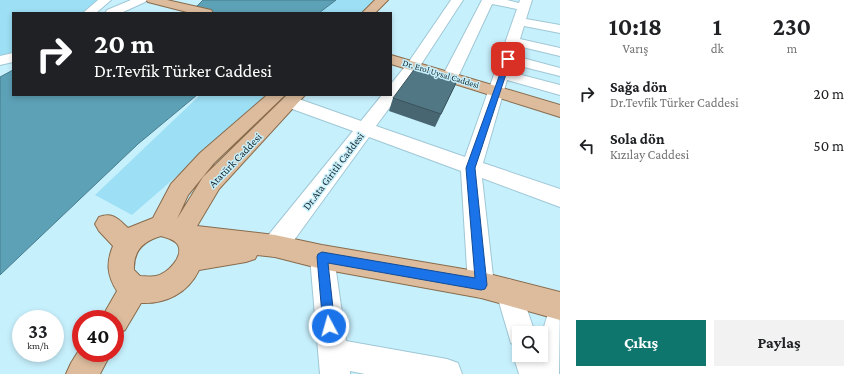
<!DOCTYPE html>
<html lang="tr">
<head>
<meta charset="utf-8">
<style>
  :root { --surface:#fff; --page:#f2f2f2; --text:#202124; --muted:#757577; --accent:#0f766e }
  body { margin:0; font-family:"Crimson Pro",serif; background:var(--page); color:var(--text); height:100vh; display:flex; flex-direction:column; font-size:15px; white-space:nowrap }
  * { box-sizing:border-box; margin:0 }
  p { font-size:13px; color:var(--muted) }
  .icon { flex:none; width:22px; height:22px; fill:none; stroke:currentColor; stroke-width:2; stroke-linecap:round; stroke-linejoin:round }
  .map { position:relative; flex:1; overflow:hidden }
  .panel { display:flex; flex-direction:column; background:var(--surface); width:300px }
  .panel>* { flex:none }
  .guide { position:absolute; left:12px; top:12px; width:380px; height:84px; border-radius:0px; box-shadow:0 2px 6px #0003; background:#202124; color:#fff; overflow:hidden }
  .controls { position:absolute; left:512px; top:326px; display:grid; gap:8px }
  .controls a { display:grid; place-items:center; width:36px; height:36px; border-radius:0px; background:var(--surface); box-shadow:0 2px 6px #0003; font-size:20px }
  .speed { position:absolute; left:12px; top:310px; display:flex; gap:8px; font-size:20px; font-weight:700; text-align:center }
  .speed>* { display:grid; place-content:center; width:52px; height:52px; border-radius:50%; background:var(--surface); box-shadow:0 2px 6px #0003; line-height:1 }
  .speed small { font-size:10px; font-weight:400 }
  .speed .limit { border:6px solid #d22; background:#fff; color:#111 }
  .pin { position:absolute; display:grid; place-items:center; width:34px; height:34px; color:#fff; margin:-17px; border-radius:8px; box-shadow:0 2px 6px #0006 }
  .me { position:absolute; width:44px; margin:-22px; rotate:354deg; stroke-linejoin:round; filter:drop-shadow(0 0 3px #0008) }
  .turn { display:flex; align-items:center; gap:14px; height:84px; padding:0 16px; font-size:18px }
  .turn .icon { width:52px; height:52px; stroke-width:2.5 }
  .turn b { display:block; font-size:28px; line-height:34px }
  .eta { display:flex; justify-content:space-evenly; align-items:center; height:68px; text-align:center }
  .eta b { font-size:24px; font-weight:700; line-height:28px }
  .button { display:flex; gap:8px; margin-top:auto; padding:8px 16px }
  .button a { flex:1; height:46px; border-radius:0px; background:var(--accent); color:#fff; font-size:16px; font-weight:700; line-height:46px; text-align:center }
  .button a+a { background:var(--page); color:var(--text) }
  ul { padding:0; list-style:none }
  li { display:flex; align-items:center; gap:12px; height:52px; padding:0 16px }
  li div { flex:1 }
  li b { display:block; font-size:15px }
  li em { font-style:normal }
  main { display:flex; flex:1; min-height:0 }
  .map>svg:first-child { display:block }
</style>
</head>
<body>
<main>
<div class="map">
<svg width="560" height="374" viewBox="0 0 560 374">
  <rect width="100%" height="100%" fill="#c7f0fd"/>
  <!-- green -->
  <g fill="#9ddff4">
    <polygon points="0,0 99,0 83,13 13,13 13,54 0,59"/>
    <polygon points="334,0 379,0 364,13 318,13"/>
    <polygon points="200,95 270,95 132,215 95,195"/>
  </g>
  <!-- water -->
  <g fill="#5da1b7" stroke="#497d8e">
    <polygon points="203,0 336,0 319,13 184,13 197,6"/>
    <polygon points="13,70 13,95 197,95 138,144 0,275 0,77"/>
  </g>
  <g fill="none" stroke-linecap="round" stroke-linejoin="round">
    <defs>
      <g id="minor">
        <polygon points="98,0 111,0 96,13 83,13"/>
        <polygon points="131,0 147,0 145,2 121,13 105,13 107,10"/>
        <polygon points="451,0 463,0 420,66 376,126 465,157 517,9 492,4 458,77 455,80 450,82 445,80 442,77 482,0 507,0 519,3 520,0 532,0 526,19 560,25 560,33 524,26 520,39 560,48 560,56 518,46 515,56 560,68 560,76 512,64 510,72 560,85 560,95 507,80 483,163 560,189 560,207 482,178 494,285 490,294 481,298 472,294 468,285 461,171 369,137 284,254 275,257 266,254 263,246 266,238 353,131 284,106 282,102 284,98 290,97 296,98 361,121 382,95 391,95 391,84 408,63"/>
        <polygon points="13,53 13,62 0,65 0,56"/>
        <polygon points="322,246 331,249 334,257 346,341 447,359 458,363 462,374 365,374 350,371 350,374 320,374 310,257 313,249"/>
        <path d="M509,279L518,283L535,333H519V355H541C541,336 543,327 550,309L560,305L559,374H519L513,355L517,346L511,343L496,292L500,283Z"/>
      </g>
      <g id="major">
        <polygon points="146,0 167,0 211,10 213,13 191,13 148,2"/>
        <polygon points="375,0 388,0 375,13 362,13"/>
        <polygon points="391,55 560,105 560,117 391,64"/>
        <path d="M267,95H285L214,163L188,195L177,219L203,177L287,95H305L219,189L197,226L275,235L322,245L481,272L560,292V320L481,298L322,269L275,257L257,255L255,259L246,262L199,270C188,293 166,304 141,303L125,330L115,335V319H101L117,291C107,275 106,263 113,246L99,231L95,224L99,217C113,212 118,219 128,228L153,218L171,184L200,153ZM161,236C167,238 174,239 178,245C184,257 167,274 156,276C151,277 145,276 140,276L134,270C133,251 143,241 161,236Z"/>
        <polygon points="81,347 81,353 111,353 100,374 66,374 71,363"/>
      </g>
    </defs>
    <!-- minor casing -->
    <use href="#minor" stroke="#9fc7d5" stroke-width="2"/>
    <!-- major casing -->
    <use href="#major" stroke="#886c4c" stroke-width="2"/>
    <!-- minor -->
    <use href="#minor" fill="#fff" fill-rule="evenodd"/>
    <!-- major -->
    <use href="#major" fill="#dcbc9d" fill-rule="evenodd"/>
  </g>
  <!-- wall -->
  <polygon fill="#476672" points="458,79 435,127 389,111 393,98"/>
  <!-- building -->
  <polygon fill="#527784" stroke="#39535c" points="416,67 458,79 441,114 393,98"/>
  <!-- route -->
  <polygon fill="#1a73e8" stroke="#114b97" points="506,57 511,59 475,168 487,285 485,289 481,290 328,263 335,326 333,330 329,332 325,330 323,326 317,257 318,254 322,252 475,278 466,168"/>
  <g text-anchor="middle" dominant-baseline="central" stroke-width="3" stroke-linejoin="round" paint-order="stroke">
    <!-- far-street labels -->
    <g font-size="9" fill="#19292e" stroke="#c7f0fd">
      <text transform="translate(441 74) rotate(17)">Dr. Erol Uysal Caddesi</text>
    </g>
    <!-- street labels -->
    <g font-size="11" fill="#19292e" stroke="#c7f0fd">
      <text transform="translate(235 160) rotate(-46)">Atatürk Caddesi</text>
      <text transform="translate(333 171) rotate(-53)">Dr.Ata Giritli Caddesi</text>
    </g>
  </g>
</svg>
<div class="controls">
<a><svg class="icon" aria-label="search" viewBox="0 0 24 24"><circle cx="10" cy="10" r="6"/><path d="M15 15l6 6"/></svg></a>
</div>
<div class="speed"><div>33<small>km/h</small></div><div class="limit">40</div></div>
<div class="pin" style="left:508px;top:59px;background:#d93025"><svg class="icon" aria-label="arrive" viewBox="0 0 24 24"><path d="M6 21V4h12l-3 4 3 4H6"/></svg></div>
<svg class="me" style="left:329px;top:326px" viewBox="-20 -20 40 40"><circle r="17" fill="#1a73e8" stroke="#fff" stroke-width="3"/><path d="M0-11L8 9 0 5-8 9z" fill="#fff"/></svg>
<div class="guide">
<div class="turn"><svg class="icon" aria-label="right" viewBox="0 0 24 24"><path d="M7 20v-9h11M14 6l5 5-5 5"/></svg><div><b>20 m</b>Dr.Tevfik Türker Caddesi</div></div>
</div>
</div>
<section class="panel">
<div class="eta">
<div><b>10:18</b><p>Varış</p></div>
<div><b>1</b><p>dk</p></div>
<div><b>230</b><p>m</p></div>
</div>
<ul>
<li><svg class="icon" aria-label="right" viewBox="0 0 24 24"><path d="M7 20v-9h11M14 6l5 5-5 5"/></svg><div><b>Sağa dön</b><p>Dr.Tevfik Türker Caddesi</p></div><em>20 m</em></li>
<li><svg class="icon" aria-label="left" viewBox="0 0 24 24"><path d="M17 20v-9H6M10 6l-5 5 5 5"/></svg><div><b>Sola dön</b><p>Kızılay Caddesi</p></div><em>50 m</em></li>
</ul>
<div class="button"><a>Çıkış</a><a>Paylaş</a></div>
</section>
</main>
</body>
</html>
